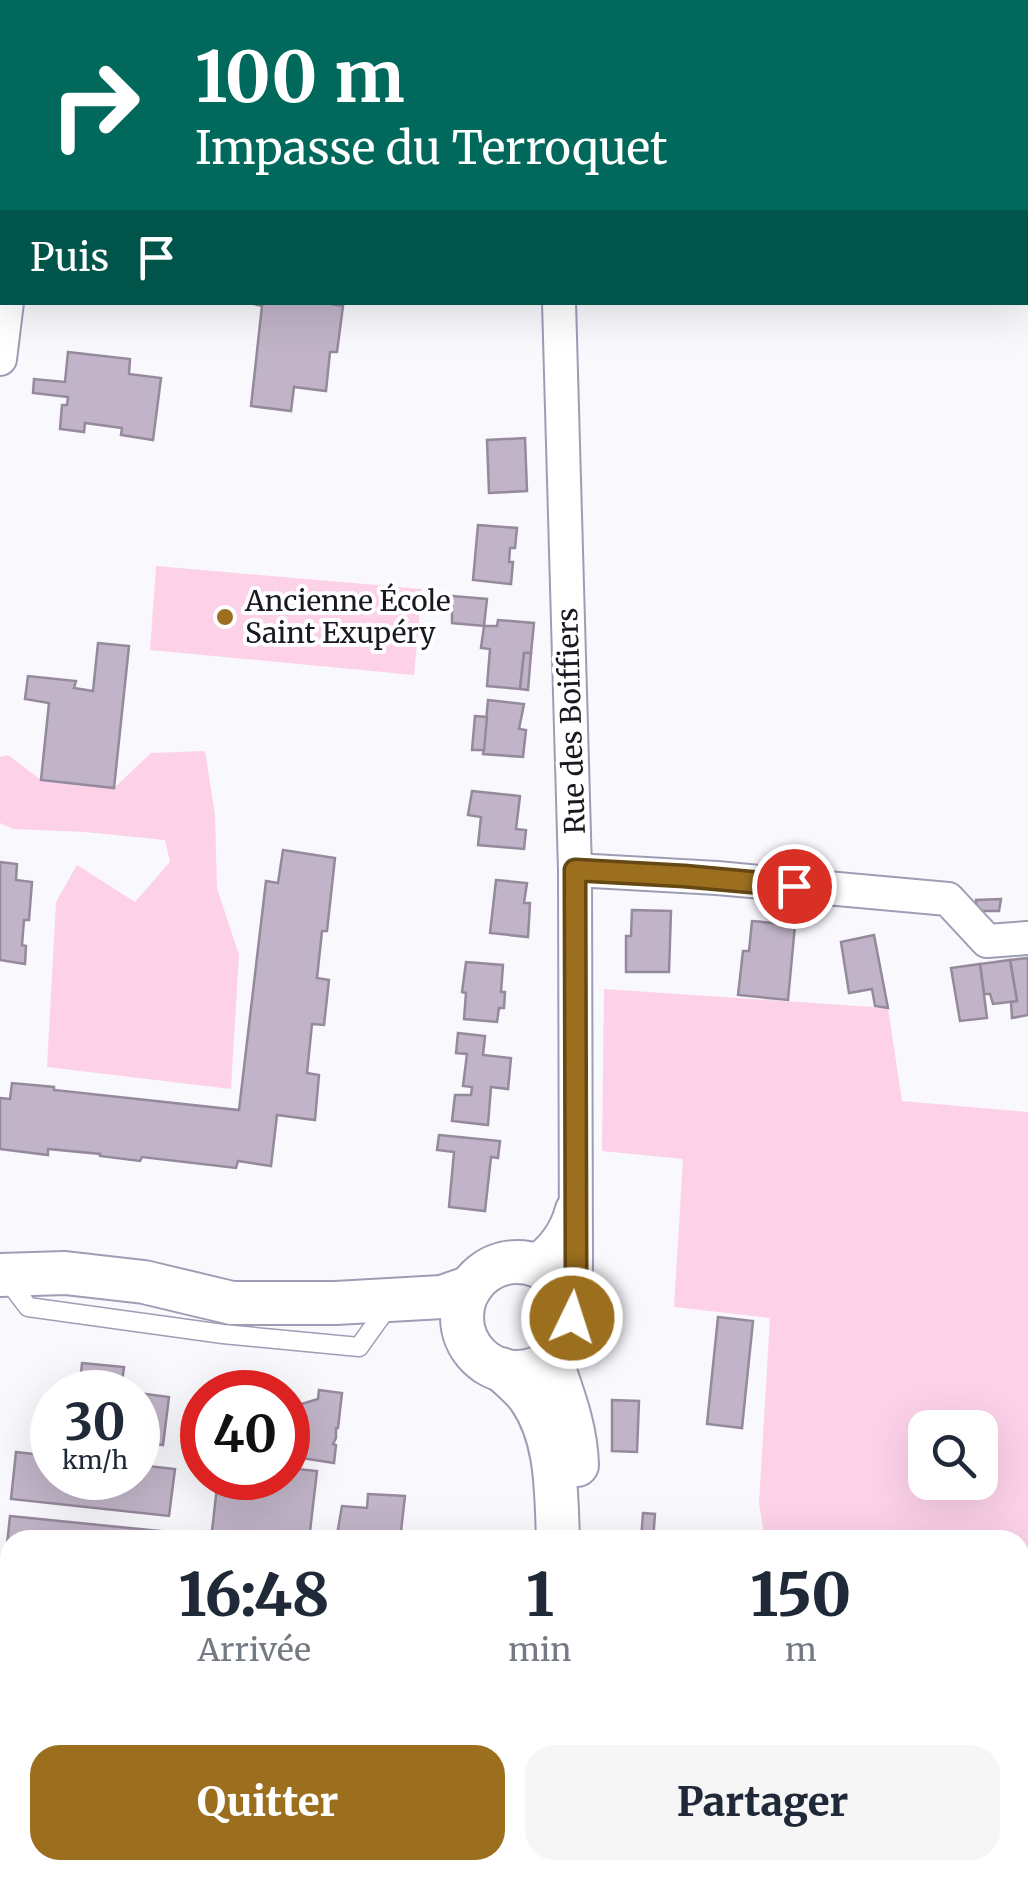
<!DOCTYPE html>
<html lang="fr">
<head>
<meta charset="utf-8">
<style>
  :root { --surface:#fff; --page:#f6f6f7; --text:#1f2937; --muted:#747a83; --accent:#9b6f1e }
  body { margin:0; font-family:Merriweather,serif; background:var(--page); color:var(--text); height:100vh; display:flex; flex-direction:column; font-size:38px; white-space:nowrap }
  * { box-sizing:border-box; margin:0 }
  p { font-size:32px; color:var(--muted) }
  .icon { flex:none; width:55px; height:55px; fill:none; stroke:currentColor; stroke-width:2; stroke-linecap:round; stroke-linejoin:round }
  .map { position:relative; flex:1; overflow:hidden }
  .panel { position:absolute; left:0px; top:1530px; width:1030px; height:350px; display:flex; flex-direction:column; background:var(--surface); border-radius:30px 30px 0 0; box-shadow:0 10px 40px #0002 }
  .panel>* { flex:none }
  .hud { position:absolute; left:0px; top:0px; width:1030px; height:305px; box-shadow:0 10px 40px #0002; background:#00695c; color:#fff; overflow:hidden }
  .tools { position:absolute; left:908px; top:1410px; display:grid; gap:20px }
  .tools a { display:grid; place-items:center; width:90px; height:90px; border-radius:20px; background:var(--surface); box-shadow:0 10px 40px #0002; font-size:50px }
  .speed { position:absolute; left:30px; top:1370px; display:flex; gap:20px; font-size:50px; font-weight:700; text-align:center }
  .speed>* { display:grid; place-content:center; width:130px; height:130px; border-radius:50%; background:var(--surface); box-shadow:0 10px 40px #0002; line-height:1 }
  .speed small { font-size:25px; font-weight:400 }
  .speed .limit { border:15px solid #d22; background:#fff; color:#111 }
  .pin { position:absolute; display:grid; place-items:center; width:85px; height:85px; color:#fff; margin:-42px; border:5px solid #fff; border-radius:50%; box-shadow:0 2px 10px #0007 }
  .me { position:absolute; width:110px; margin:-55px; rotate:4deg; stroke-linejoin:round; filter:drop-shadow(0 0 8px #0008) }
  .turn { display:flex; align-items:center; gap:35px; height:210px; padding:0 30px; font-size:45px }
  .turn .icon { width:130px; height:130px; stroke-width:2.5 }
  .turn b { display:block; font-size:70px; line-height:85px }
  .then { display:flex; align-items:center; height:95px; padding:0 30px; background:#0003; gap:20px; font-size:38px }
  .eta { display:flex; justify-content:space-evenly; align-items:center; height:170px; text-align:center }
  .eta b { font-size:60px; font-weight:800; line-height:70px }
  .cta { display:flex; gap:20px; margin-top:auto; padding:20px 30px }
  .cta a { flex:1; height:115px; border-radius:30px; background:var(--accent); color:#fff; font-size:40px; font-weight:800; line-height:115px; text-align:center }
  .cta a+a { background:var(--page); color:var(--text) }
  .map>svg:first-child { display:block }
</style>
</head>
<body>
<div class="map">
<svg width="1028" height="1880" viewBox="0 0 1028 1880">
  <rect width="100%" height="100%" fill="#f8f8fd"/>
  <!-- green -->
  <g fill="#fdd2e9" fill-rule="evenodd">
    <polygon points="156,566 422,589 414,675 150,650"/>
    <polygon points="205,751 215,815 217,888 239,955 231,1089 47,1067 56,902 77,865 135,902 170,862 165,840 85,832 13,829 0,823 0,757 8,755 41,780 114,788 151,753"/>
    <path d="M604,989L888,1008L902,1101L1028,1112V1880H885L886,1870H1020V1540H765L759,1503L770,1318L674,1307L683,1159L602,1151ZM925,1428H980V1482H925Z"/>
    <polygon points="400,1870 519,1870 519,1880 398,1880"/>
  </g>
  <!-- building -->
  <g fill="#c1b4c8" stroke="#95899c" stroke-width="2.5">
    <polygon points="247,302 319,302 343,306 337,352 330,352 326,391 294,387 291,411 251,406 262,306"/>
    <polygon points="68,352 130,359 129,374 161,378 153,440 121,435 122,428 85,423 84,432 60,429 62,405 67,405 68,397 33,393 34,379 65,382"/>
    <polygon points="525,438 527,491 489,493 487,440"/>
    <polygon points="478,525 517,528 515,548 510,548 509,562 513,562 511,584 473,580"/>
    <polygon points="452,596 487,599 484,626 452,623"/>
    <polygon points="498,620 534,623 531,653 524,653 520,689 487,686 490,649 481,648 484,626 497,626"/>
    <polygon points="98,643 129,646 114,788 41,780 49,703 25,699 28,676 76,681 74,688 93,691"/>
    <polygon points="524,653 531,653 528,690 520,689"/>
    <polygon points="488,700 524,704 519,729 526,730 523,757 483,754"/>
    <polygon points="475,716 487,717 484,750 472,750"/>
    <polygon points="472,791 520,796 516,829 526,830 524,849 478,845 481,817 468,815"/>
    <polygon points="283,850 335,858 327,931 322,931 317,978 329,980 324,1025 312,1024 307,1073 319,1075 315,1120 277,1115 271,1166 238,1161 236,1168 142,1157 140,1161 100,1156 100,1154 48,1149 48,1155 0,1149 0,1098 10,1099 12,1083 54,1087 54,1090 239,1110 266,881 278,883"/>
    <polygon points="0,862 17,864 16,880 32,882 29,920 24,920 22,945 26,946 25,964 0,960"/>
    <polygon points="496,880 527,883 524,903 530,903 528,937 490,933"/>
    <polygon points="1001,899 999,911 976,911 976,900"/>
    <polygon points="632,910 671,911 669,972 626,972 626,936 631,936"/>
    <polygon points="752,921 795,925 788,1000 738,995 743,951 749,951"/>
    <polygon points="874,935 888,1008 875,1006 872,989 849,993 841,942"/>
    <polygon points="1028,958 1028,1015 1012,1018 1011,1002 1017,1001 1010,960"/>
    <polygon points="1010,960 1017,1001 993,1004 990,994 984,994 980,964"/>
    <polygon points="466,962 503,965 501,992 505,992 504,1008 499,1008 497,1022 464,1019 466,993 462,992"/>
    <polygon points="980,964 987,1018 960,1021 951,968"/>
    <polygon points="458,1033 485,1036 483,1055 511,1058 508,1089 491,1087 488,1125 452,1121 455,1095 471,1095 472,1087 463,1086 467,1054 456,1053"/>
    <polygon points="439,1135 500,1141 498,1158 491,1157 485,1211 449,1207 454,1152 437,1150"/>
    <polygon points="718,1317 753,1321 742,1428 707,1424"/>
    <polygon points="82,1363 124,1367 121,1391 135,1392 79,1392"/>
    <polygon points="319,1390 342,1393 338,1428 336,1428 336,1438 333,1444 336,1445 334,1463 288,1456 288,1408 318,1399"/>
    <polygon points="138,1393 169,1397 163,1445 138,1442"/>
    <polygon points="612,1400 639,1401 637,1452 612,1451"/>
    <polygon points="16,1452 52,1456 52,1478 138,1478 138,1465 175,1469 169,1516 11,1499"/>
    <polygon points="288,1468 317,1471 309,1540 211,1540 218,1478 288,1478"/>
    <polygon points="368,1494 405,1496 400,1540 350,1540 350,1535 337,1535 342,1506 367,1508"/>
    <polygon points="643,1513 655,1514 653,1540 641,1540"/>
    <polygon points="10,1516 169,1532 169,1540 10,1540 10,1613 0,1612"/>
    <polygon points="208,1870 279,1870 281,1880 211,1880"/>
    <polygon points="333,1870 374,1870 373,1880 332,1880"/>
  </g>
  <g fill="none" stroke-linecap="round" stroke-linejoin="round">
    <defs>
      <g id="service">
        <polyline points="7,1279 28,1307 223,1334 359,1347 384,1312"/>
        <polyline points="298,1870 299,1880"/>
      </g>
      <g id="minor">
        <polyline points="544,0 544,2"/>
        <polyline points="37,2 38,0"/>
        <polyline points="0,14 2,15"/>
        <polyline points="559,302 575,870 576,1267 572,1312"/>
        <polyline points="0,359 7,302"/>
        <polyline points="575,870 717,878 948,899 987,941 1028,938"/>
        <path d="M532,1264C553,1250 566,1233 572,1209"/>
      </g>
      <g id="tertiary">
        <circle cx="517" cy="1317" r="55"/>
        <polyline points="0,1275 65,1273 144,1282 232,1303 336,1303 442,1297 471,1287"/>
        <path d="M551,1360C563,1395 576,1428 577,1465"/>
        <path d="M501,1369C510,1378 521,1386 529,1397C558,1438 556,1492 558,1540"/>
        <polyline points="565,1870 566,1880"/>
      </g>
    </defs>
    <!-- service casing -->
    <use href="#service" stroke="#9d9eb4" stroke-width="21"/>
    <!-- minor casing -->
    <use href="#minor" stroke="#9d9eb4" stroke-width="36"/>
    <!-- tertiary casing -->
    <use href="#tertiary" stroke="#9d9eb4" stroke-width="46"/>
    <!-- service -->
    <use href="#service" stroke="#fff" stroke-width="18"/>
    <!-- minor -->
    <use href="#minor" stroke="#fff" stroke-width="32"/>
    <!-- tertiary -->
    <use href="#tertiary" stroke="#fff" stroke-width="42"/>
  </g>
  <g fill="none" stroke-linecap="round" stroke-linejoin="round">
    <defs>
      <polyline id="route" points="572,1318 576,1267 575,870 684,876 794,886"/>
    </defs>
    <!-- route casing -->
    <use href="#route" stroke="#654814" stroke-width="25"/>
    <!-- route -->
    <use href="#route" stroke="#9b6f1e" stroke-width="18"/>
  </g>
  <!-- markers -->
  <circle fill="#9b6f1e" stroke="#fff" stroke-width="4" cx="225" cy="617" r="10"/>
  <g text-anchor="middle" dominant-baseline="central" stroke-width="8" stroke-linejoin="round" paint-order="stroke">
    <!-- poi labels -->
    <g font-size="28" fill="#191921" stroke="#fff" text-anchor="start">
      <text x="245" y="601">Ancienne École<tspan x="245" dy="32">Saint Exupéry</tspan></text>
    </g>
    <!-- street labels -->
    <g font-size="28" fill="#191921" stroke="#fff">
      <text transform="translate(571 721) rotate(-92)">Rue des Boiffiers</text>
    </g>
  </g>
</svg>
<div class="tools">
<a><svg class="icon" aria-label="search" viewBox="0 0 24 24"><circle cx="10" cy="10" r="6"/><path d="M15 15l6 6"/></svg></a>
</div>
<div class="speed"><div>30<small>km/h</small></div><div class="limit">40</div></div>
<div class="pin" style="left:794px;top:886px;background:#d93025"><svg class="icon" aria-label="arrive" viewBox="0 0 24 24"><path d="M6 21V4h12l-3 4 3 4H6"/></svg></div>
<svg class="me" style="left:572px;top:1318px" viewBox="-20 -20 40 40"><circle r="17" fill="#9b6f1e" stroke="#fff" stroke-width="3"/><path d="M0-11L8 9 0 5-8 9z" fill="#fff"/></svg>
<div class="hud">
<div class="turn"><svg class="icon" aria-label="right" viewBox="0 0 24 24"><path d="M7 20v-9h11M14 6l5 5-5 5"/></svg><div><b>100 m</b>Impasse du Terroquet</div></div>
<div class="then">Puis<svg class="icon" aria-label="arrive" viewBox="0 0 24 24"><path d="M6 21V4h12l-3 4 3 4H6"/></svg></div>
</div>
<section class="panel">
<div class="eta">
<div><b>16:48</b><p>Arrivée</p></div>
<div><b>1</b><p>min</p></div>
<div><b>150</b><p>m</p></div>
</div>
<div class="cta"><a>Quitter</a><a>Partager</a></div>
</section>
</div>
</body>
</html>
